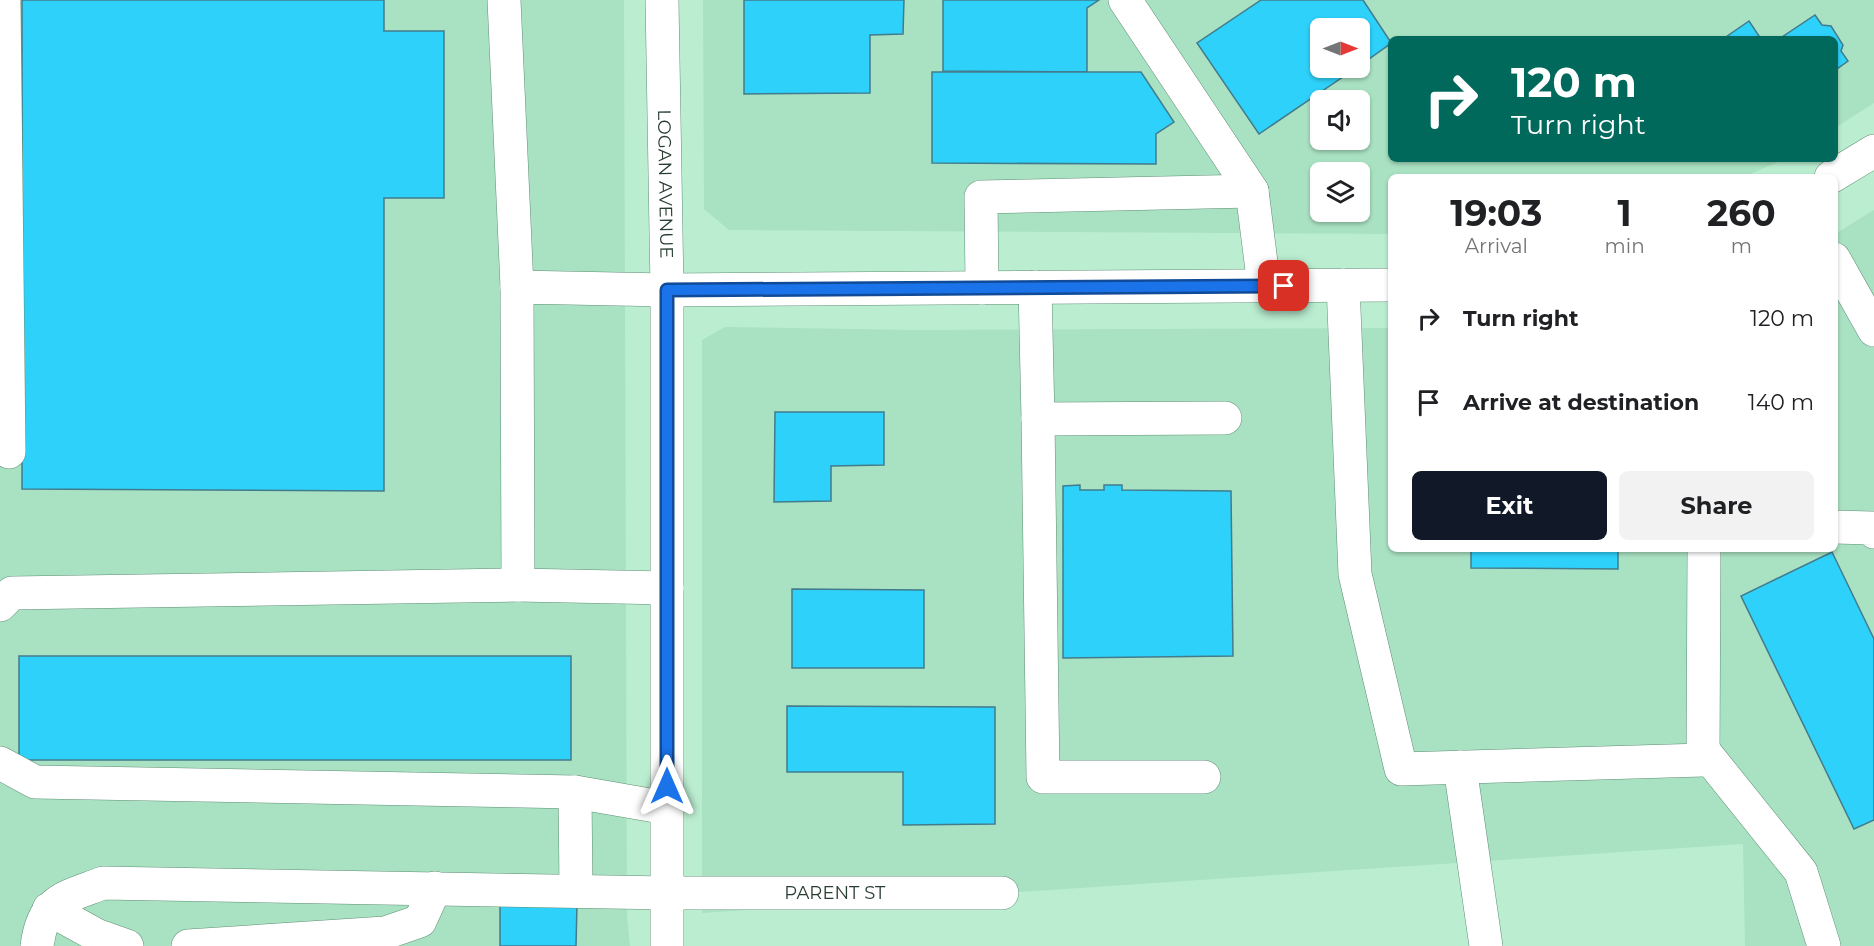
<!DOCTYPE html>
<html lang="en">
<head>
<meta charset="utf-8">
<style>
  :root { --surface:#fff; --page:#f2f2f2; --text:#202124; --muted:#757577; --accent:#111827 }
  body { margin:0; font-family:Montserrat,sans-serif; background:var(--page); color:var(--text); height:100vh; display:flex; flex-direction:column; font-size:22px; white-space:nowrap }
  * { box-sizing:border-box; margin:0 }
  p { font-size:20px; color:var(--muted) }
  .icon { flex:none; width:33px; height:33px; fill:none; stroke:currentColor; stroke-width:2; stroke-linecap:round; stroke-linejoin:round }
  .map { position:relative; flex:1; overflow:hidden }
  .sheet { position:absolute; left:1388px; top:174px; width:450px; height:378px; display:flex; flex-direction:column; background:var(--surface); border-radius:9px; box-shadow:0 2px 4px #0004 }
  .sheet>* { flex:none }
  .hud { position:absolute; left:1388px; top:36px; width:450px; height:126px; border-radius:9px; box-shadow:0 2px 4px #0004; background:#00695c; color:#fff; overflow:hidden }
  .needle { width:39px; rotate:90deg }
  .tools { position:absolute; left:1310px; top:18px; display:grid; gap:12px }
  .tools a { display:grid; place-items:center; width:60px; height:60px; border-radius:9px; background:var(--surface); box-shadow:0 2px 4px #0004; font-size:30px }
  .pin { position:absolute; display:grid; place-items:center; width:51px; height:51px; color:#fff; margin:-26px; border-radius:12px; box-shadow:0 3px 9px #0006 }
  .me { position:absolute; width:66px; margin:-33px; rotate:0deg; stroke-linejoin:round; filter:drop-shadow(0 0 4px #0008) }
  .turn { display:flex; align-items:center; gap:21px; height:126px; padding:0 24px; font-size:27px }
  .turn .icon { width:78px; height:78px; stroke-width:2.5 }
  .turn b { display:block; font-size:42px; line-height:51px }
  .eta { display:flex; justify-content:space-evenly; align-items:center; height:102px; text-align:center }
  .eta b { font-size:36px; font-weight:700; line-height:42px }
  .button { display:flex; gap:12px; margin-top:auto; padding:12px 24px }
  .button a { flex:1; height:69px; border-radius:9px; background:var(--accent); color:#fff; font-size:24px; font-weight:700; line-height:69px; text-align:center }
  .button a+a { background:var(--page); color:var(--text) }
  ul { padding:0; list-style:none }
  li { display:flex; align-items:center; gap:18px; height:84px; padding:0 24px }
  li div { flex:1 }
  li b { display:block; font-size:22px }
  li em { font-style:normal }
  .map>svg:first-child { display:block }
</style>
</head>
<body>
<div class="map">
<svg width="1874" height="946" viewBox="0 0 1874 946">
  <rect width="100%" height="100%" fill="#bbeed1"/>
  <!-- built -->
  <g fill="#a9e2c2" fill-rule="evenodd">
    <polygon points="0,0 624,0 627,915 630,946 0,946"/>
    <path d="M703,0H1874V103L1835,128L1834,39H1390V159H1785L1743,177H1390V234L729,230L704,209ZM1320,28H1359V68H1320ZM1320,100H1359V140H1320ZM1320,172H1359V212H1320Z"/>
    <polygon points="1874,210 1874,946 1745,946 1743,844 702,913 702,340 725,327 916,330 1390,328 1390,549 1834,549 1835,234"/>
  </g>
  <!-- building -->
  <g fill="#2ed1fa" stroke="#427b8c" stroke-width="1.5">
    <polygon points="22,0 384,0 384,31 444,31 444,198 384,198 384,491 22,489"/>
    <polygon points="744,0 904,0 903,34 870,35 870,93 744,94"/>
    <polygon points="943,0 1099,0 1087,8 1087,72 943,71"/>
    <polygon points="1261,0 1363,0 1390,41 1390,44 1359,66 1359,28 1320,28 1320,68 1356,68 1259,134 1197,43"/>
    <polygon points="1815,15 1822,25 1831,26 1843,45 1841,51 1848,61 1834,71 1834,39 1779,39"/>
    <polygon points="1749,21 1761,39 1723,39"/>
    <polygon points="932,72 1141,72 1174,122 1156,134 1156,164 932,163"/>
    <polygon points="775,412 884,412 884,465 831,466 831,501 774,502"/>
    <polygon points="1080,485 1080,490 1104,490 1104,485 1122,485 1122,490 1231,491 1233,656 1063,658 1063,486"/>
    <polygon points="1471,549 1618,549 1618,569 1471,568"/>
    <polygon points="1832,552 1874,639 1874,820 1854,829 1741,596"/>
    <polygon points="792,589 924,590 924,668 792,668"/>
    <rect x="19" y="656" width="552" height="104"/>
    <polygon points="787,706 995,707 995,824 903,825 903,772 787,772"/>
    <polygon points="500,904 577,904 576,946 500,946"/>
  </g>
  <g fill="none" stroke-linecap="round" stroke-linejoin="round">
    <defs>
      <g id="minor">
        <polyline points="4,0 9,452"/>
        <polyline points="504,0 517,287"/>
        <path id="s1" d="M662,0L667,290V946"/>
        <polyline points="1831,177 1874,151"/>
        <polyline points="1252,191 1264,286"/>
        <polyline points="1834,259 1874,330"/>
        <polyline points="1343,285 1355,574 1401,769 1703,760 1704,549"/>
        <polyline points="1035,287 1038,419 1225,418"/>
        <polyline points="982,288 981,197 1252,191 1125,0"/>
        <polyline points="1038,419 1043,777 1204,777"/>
        <polyline points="1834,527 1872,528 1874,532"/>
        <polyline points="667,588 518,585 517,287 667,290 1390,285"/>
        <polyline points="0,605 12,593 518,585"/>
        <polyline points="1703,750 1801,872 1824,946"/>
        <polyline points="0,763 35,782 575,792 667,808"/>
        <polyline points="1460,767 1486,946"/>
        <polyline points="575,792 576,891"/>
        <polyline points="49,909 96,935 127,946"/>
        <path id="s2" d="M37,946C43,899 64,898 103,883L667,893H1002"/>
        <polyline points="188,946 385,933 420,921 435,888"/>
      </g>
    </defs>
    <!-- minor casing -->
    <use href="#minor" stroke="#5f8f75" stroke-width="34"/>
    <!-- minor -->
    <use href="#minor" stroke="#fff" stroke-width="33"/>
  </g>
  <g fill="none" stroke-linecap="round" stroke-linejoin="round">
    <defs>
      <polyline id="route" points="667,786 667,290 1284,286"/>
    </defs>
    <!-- route casing -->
    <use href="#route" stroke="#114b97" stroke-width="15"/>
    <!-- route -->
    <use href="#route" stroke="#1a73e8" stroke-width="10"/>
  </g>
  <g text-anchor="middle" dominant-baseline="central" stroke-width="4.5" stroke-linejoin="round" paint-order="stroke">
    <!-- street labels -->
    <g font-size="18" fill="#293e33" stroke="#c8fbde">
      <text stroke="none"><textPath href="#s1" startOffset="184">LOGAN AVENUE</textPath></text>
      <text stroke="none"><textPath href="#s2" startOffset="831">PARENT ST</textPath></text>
    </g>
  </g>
</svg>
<div class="tools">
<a><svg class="needle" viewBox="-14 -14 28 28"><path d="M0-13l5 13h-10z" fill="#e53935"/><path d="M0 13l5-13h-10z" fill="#757577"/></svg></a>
<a><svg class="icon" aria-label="sound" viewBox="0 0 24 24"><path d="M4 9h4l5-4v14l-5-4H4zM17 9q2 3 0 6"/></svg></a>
<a><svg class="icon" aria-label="layers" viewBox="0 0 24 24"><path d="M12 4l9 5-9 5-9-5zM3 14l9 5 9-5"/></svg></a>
</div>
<div class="pin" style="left:1284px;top:286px;background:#d93025"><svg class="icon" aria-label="arrive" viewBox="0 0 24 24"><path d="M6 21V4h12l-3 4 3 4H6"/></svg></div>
<svg class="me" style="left:667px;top:786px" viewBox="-20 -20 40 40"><path d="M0-17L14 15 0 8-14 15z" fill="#1a73e8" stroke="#fff" stroke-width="4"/></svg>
<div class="hud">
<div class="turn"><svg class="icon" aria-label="right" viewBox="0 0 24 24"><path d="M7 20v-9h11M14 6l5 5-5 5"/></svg><div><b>120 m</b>Turn right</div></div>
</div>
<section class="sheet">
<div class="eta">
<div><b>19:03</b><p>Arrival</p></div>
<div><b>1</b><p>min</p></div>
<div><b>260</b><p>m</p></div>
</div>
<ul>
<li><svg class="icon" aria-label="right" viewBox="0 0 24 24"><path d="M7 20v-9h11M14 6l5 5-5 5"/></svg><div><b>Turn right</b></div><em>120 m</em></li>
<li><svg class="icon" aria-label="arrive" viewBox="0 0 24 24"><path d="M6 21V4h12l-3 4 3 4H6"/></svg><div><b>Arrive at destination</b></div><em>140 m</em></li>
</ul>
<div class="button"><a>Exit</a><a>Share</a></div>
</section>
</div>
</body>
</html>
